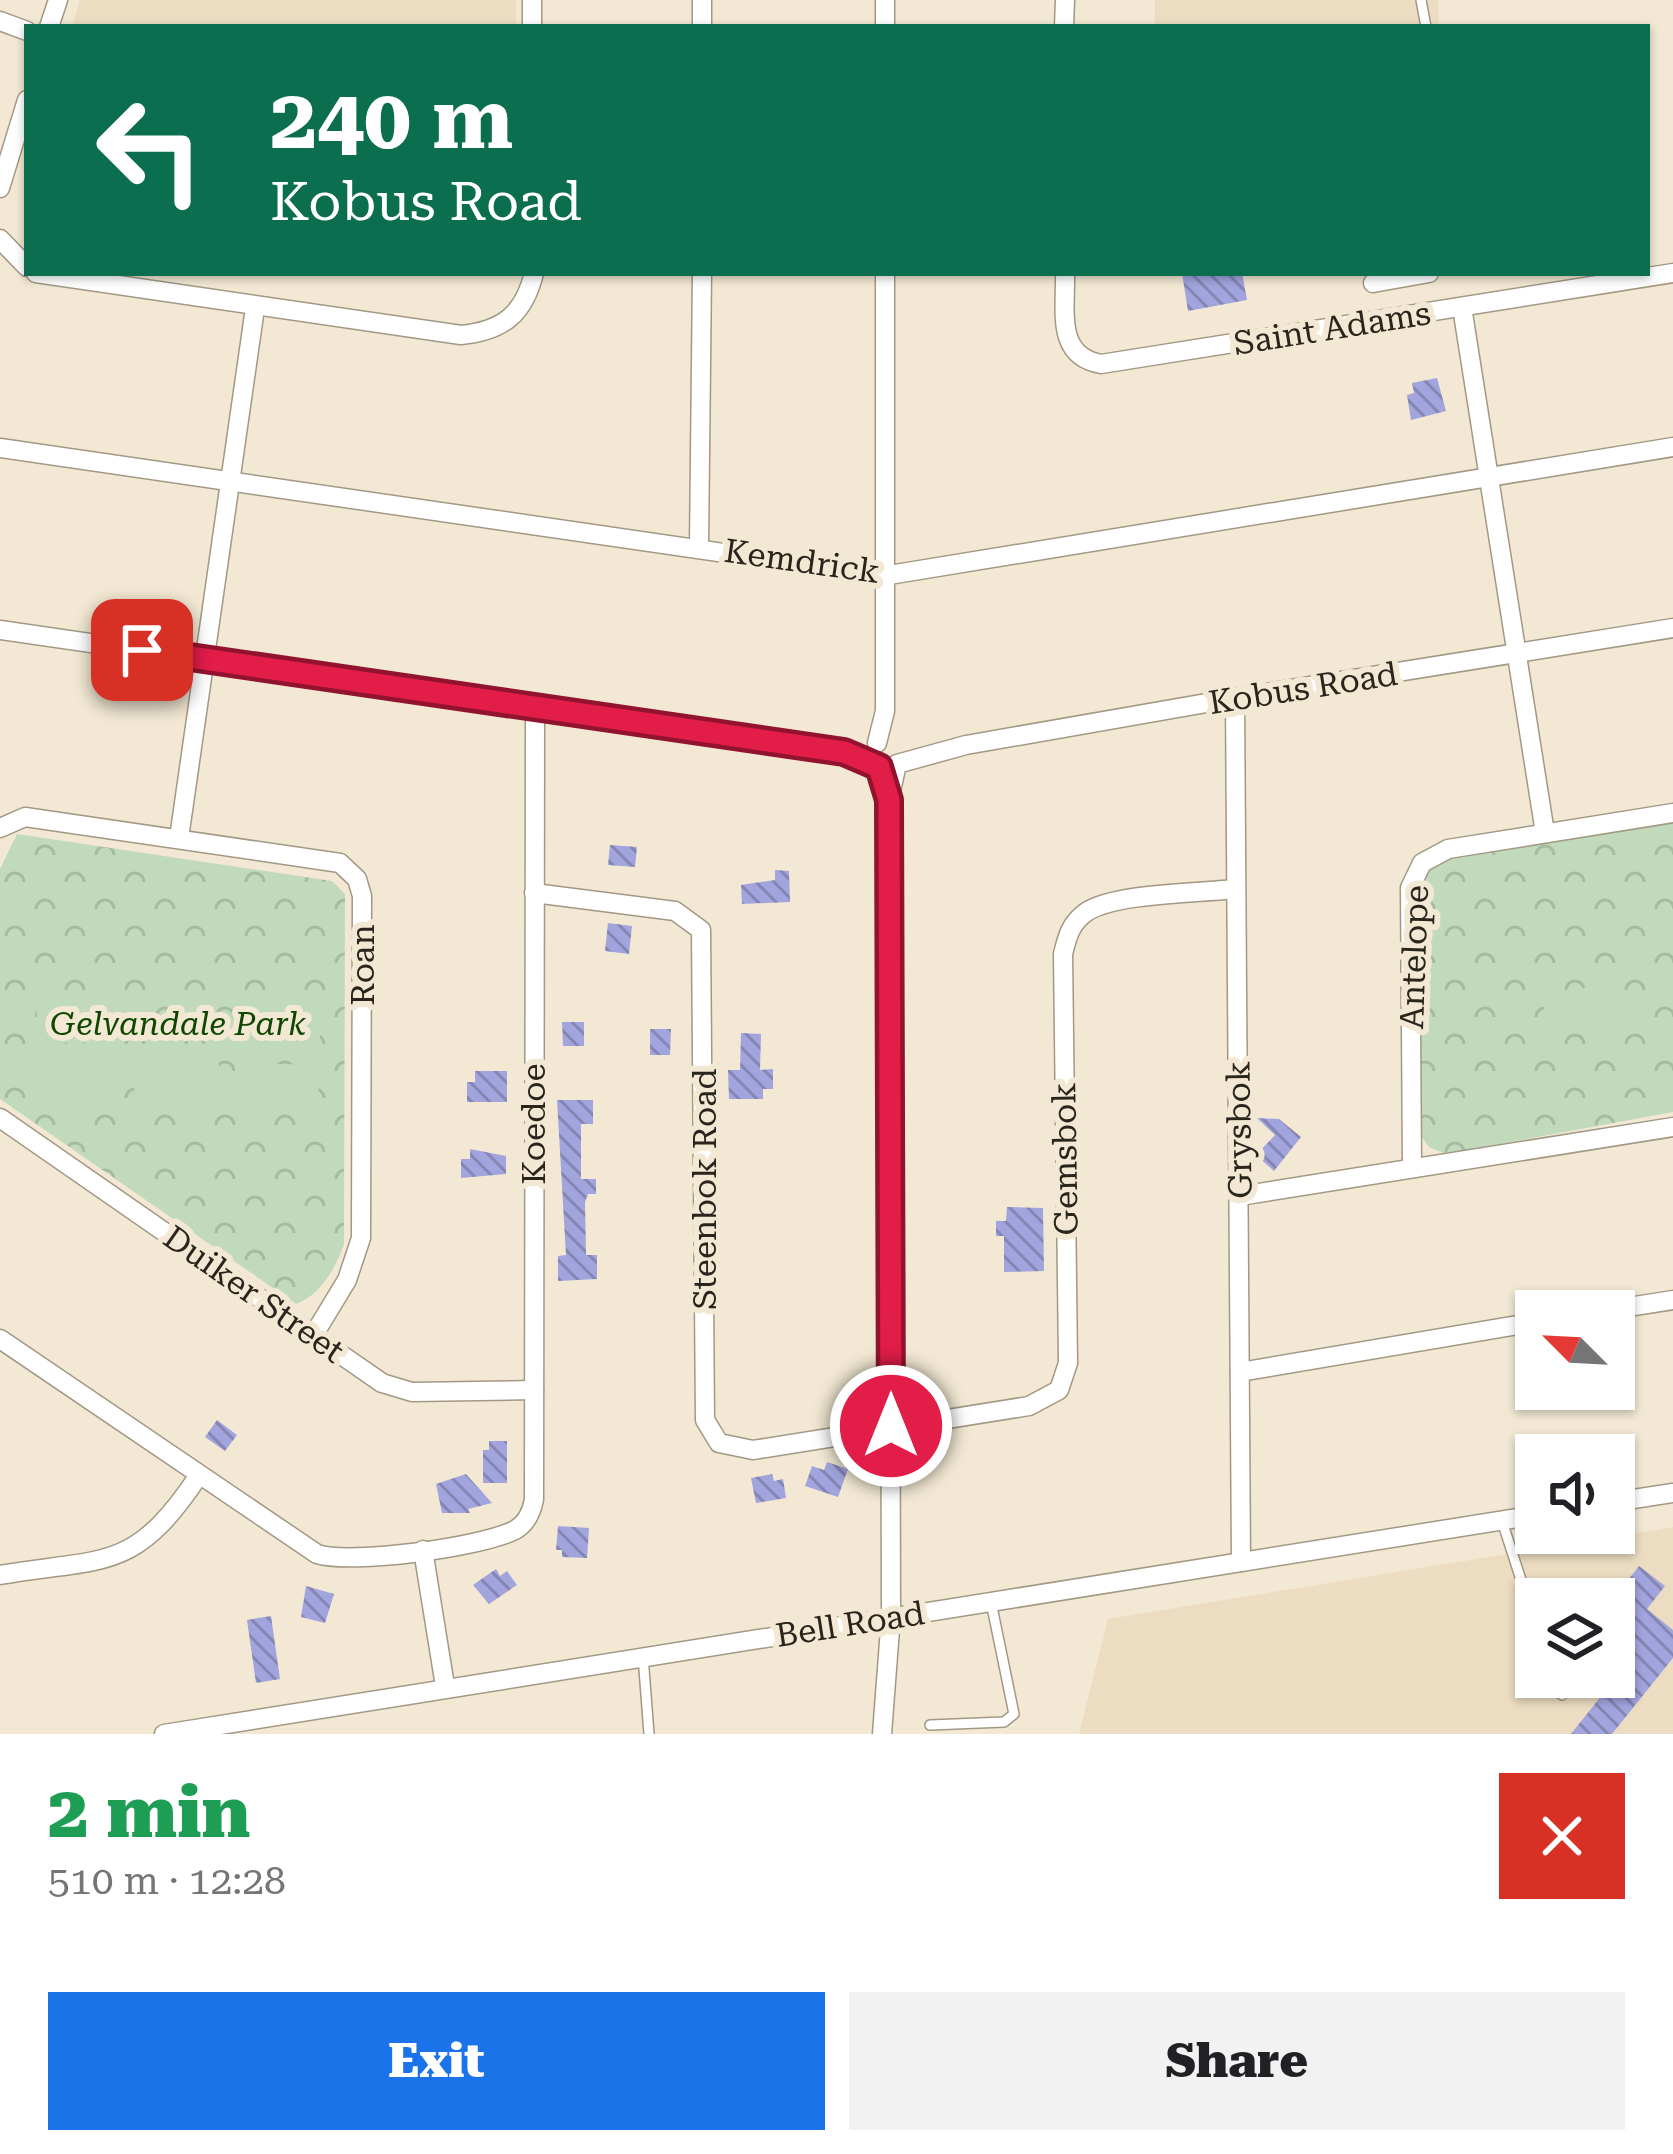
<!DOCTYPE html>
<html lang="en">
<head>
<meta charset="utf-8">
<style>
  :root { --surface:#fff; --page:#f2f2f2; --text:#202124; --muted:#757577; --accent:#1a73e8 }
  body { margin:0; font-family:"Roboto Serif",serif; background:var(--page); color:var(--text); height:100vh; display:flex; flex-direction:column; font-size:45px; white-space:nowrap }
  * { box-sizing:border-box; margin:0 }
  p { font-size:39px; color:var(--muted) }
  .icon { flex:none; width:66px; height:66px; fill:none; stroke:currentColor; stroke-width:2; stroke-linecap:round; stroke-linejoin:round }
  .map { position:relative; height:1734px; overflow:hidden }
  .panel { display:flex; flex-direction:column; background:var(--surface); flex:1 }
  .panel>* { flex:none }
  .hud { position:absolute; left:24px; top:24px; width:1626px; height:252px; border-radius:0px; box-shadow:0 3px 9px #0004; background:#0b6e4f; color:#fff; overflow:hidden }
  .needle { width:78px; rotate:294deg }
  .buttons { position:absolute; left:1515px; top:1290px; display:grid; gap:24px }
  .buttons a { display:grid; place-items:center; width:120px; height:120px; border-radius:0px; background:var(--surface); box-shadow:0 3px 9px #0004; font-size:60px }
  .pin { position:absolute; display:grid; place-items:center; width:102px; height:102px; color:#fff; margin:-51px; border-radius:24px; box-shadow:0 6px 18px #0006 }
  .me { position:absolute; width:132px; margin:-66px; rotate:0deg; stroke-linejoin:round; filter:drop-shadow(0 0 9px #0008) }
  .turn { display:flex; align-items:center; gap:42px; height:252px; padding:0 48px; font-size:54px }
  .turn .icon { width:156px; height:156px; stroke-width:2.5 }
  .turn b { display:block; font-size:84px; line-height:102px }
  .round { display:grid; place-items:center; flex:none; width:126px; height:126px; border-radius:0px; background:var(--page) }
  .headline { display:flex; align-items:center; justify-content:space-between; height:204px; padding:0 48px }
  h1 { font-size:72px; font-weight:800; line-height:90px; color:#1e9e55 }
  .primary-button { display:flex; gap:24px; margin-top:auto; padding:24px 48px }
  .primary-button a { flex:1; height:138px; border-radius:0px; background:var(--accent); color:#fff; font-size:48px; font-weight:800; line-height:138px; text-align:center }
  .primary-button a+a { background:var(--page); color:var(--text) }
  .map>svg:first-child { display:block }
</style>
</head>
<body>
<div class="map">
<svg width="1673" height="1734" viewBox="0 0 1673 1734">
  <defs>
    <pattern id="park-crowns" width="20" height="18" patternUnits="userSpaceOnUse" patternTransform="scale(3)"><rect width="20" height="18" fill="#c1dabb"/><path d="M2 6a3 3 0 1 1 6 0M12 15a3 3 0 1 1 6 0" fill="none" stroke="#a6bba0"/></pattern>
    <pattern id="building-back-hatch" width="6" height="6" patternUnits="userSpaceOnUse" patternTransform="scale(3)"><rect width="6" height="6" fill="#a2a4de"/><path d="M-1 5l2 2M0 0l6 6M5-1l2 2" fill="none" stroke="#8485b3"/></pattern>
  </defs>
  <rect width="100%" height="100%" fill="#f2e8d3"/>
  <!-- built -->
  <g fill="#ecddc2" fill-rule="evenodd">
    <polygon points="80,0 516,0 516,27 72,27"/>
    <polygon points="1155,0 1438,0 1439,27 1155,27"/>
    <path d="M1673,1527V1734H1079L1108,1619ZM1536,1599H1614V1677H1536Z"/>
  </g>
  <!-- park -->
  <g fill="url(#park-crowns)">
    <polygon points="1673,822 1673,1112 1446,1154 1429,1147 1418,1132 1419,887 1431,867 1452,856"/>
    <path d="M17,834L332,881L345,894L344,1244C336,1267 321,1295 296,1304L0,1099V869Z"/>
  </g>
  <!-- garden -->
  <g fill="#c1dabb">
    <polygon points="1617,982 1624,1024 1549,1038 1542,995"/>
    <polygon points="37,1000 121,1002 120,1044 36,1042"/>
    <polygon points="236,1005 320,1007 320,1048 235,1046"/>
    <polygon points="35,1058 119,1060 118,1102 34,1100"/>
    <polygon points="135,1060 219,1062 218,1104 134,1102"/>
    <polygon points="235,1063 319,1065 318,1106 234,1104"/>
  </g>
  <!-- building -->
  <g fill="url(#building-back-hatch)">
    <polygon points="1182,273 1242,273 1247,300 1188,311"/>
    <polygon points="1437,378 1446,411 1411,420 1407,395 1414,393 1412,383"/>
    <polygon points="610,845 637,847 635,867 608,865"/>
    <polygon points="775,870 789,871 790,902 742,904 741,885 775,880"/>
    <polygon points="608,923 632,926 629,954 605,951"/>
    <polygon points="562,1022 584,1022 584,1046 563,1046"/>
    <polygon points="650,1029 671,1029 670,1055 650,1055"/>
    <polygon points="741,1033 761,1034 760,1070 773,1069 773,1089 763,1089 763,1099 729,1099 728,1070 740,1070"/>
    <polygon points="475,1071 507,1071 507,1102 467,1102 467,1082 475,1082"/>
    <polygon points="557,1100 593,1100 593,1124 581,1124 581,1179 596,1179 596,1194 588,1194 585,1202 586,1255 597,1255 597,1279 558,1281 558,1256 566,1255"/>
    <polygon points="1257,1118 1279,1119 1301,1137 1274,1171 1256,1155 1275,1135"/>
    <polygon points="470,1149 506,1156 506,1174 461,1178 461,1159 470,1159"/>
    <polygon points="1007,1207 1043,1208 1044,1271 1004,1272 1004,1236 996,1236 996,1221 1006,1221"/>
    <polygon points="217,1420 237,1435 225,1451 205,1437"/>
    <polygon points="489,1441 507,1441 507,1483 483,1483 483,1450 489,1450"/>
    <polygon points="827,1462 848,1469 838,1497 805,1486 812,1466 824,1470"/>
    <polygon points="466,1474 492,1503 468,1509 470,1513 442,1513 436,1484"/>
    <polygon points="772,1474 774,1481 783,1479 786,1498 756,1503 751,1478"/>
    <polygon points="558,1526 589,1528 587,1558 562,1557 562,1550 556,1550"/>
    <polygon points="1639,1566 1665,1586 1647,1609 1673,1630 1673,1658 1612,1734 1571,1734 1614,1680 1614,1598"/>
    <polygon points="496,1569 500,1576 507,1571 517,1585 489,1604 473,1585"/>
    <polygon points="306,1586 334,1594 325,1623 301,1617"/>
    <polygon points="271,1616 280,1679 256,1683 247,1620"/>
  </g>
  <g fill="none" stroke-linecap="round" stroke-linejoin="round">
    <defs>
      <g id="lane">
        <polyline points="1421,0 1426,27"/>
        <polyline points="1502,1521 1533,1617 1521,1662 1536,1676"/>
        <polyline points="643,1656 649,1734"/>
        <polyline points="1538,1677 1562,1695"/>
        <polyline points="930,1725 1004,1722 1014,1714 991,1602"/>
      </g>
      <g id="street">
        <polyline points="885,0 885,27"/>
        <polyline points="0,21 27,31"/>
        <polyline points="49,27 58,0"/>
        <polyline points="532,27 532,0"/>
        <polyline points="702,27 702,0"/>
        <polyline points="1064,27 1065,0"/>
        <polyline points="0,188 27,100"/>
        <polyline points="0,239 27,267"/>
        <path d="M36,273L461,335C503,331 524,314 534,273"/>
        <path d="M1065,273C1066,310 1055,356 1101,364L1673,273"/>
        <polyline points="1373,283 1429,273"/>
        <polyline points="1462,307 1545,833"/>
        <polyline points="0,448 883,576 1673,447"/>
        <polyline points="699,546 702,273"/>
        <polyline points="0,630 844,752 875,764"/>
        <polyline points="1235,698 1241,1562"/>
        <polyline points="877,743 885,711 885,273"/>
        <polyline points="0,828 25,817 340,863 357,879 362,896 361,1238 347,1280 313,1336"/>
        <polyline points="179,838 255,308"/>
        <path d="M534,893L675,911L701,930L705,1420L719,1443L753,1450L1029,1406L1059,1390L1068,1363L1063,954C1067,938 1070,924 1085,913C1112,893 1200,893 1236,889"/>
        <polyline points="0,1118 382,1383 412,1392 534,1390"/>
        <polyline points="1412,1167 1410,888 1422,863 1448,849 1673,813"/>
        <polyline points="1240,1196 1673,1127"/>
        <polyline points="1603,1311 1673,1300"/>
        <path d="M0,1339L317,1554C351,1565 482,1547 515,1530C526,1524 532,1511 534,1499L535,711"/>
        <polyline points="1240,1372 1536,1322"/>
        <polyline points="1614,1502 1673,1493"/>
        <polyline points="423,1550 445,1686"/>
        <path d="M0,1575C105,1557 133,1573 197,1478"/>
        <polyline points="164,1734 1536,1515"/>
        <polyline points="882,1734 891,1616 889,800 897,764 966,745 1235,698 1673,628"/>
      </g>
    </defs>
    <!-- lane casing -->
    <use href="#lane" stroke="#a29884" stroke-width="12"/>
    <!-- street casing -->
    <use href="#street" stroke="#a29884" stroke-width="21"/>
    <!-- lane -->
    <use href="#lane" stroke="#fff" stroke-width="9"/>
    <!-- street -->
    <use href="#street" stroke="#fff" stroke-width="18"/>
  </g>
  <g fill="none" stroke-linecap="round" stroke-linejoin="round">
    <defs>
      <polyline id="route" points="142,650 844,752 879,767 889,800 891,1426"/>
    </defs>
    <!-- route casing -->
    <use href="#route" stroke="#92132f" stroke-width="30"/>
    <!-- route -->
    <use href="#route" stroke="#e11d48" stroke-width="21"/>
  </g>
  <g text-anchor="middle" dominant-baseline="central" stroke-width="12" stroke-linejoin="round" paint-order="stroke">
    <!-- street labels -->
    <g font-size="33" fill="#29251d" stroke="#f2e8d3">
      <text transform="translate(1332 328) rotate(-9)">Saint Adams</text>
      <text transform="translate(802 561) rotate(8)">Kemdrick</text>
      <text transform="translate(1303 688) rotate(-9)">Kobus Road</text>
      <text transform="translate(1414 957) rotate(-88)">Antelope</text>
      <text transform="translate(362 965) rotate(-90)">Roan</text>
      <text transform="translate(533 1124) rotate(-90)">Koedoe</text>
      <text transform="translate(1239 1130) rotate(-91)">Grysbok</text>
      <text transform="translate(1065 1159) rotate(-91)">Gemsbok</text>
      <text transform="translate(704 1189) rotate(-90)">Steenbok Road</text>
      <text transform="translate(254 1294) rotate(35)">Duiker Street</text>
      <text transform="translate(850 1624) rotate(-9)">Bell Road</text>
    </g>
    <!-- park labels -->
    <g font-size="33" font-style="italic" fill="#0f4700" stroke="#f2e8d3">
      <text x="178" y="1023">Gelvandale Park</text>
    </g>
  </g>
</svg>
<div class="buttons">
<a><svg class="needle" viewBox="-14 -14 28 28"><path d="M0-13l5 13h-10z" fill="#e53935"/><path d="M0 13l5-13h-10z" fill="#757577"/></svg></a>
<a><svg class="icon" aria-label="sound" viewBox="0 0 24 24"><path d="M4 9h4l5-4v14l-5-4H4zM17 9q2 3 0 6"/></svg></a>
<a><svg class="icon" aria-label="layers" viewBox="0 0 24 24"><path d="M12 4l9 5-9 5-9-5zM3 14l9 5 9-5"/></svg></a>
</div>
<div class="pin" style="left:142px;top:650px;background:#d93025"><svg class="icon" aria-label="arrive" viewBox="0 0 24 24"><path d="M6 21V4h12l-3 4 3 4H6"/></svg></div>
<svg class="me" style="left:891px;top:1426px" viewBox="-20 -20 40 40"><circle r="17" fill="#e11d48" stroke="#fff" stroke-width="3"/><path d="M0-11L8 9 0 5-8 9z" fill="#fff"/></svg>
<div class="hud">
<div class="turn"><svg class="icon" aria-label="left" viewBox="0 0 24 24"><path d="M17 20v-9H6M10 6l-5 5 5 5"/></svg><div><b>240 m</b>Kobus Road</div></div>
</div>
</div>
<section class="panel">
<div class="headline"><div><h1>2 min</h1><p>510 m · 12:28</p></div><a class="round" style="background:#d93025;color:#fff"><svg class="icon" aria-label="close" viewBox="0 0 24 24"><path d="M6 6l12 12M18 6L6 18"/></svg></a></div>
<div class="primary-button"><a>Exit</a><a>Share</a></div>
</section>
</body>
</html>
